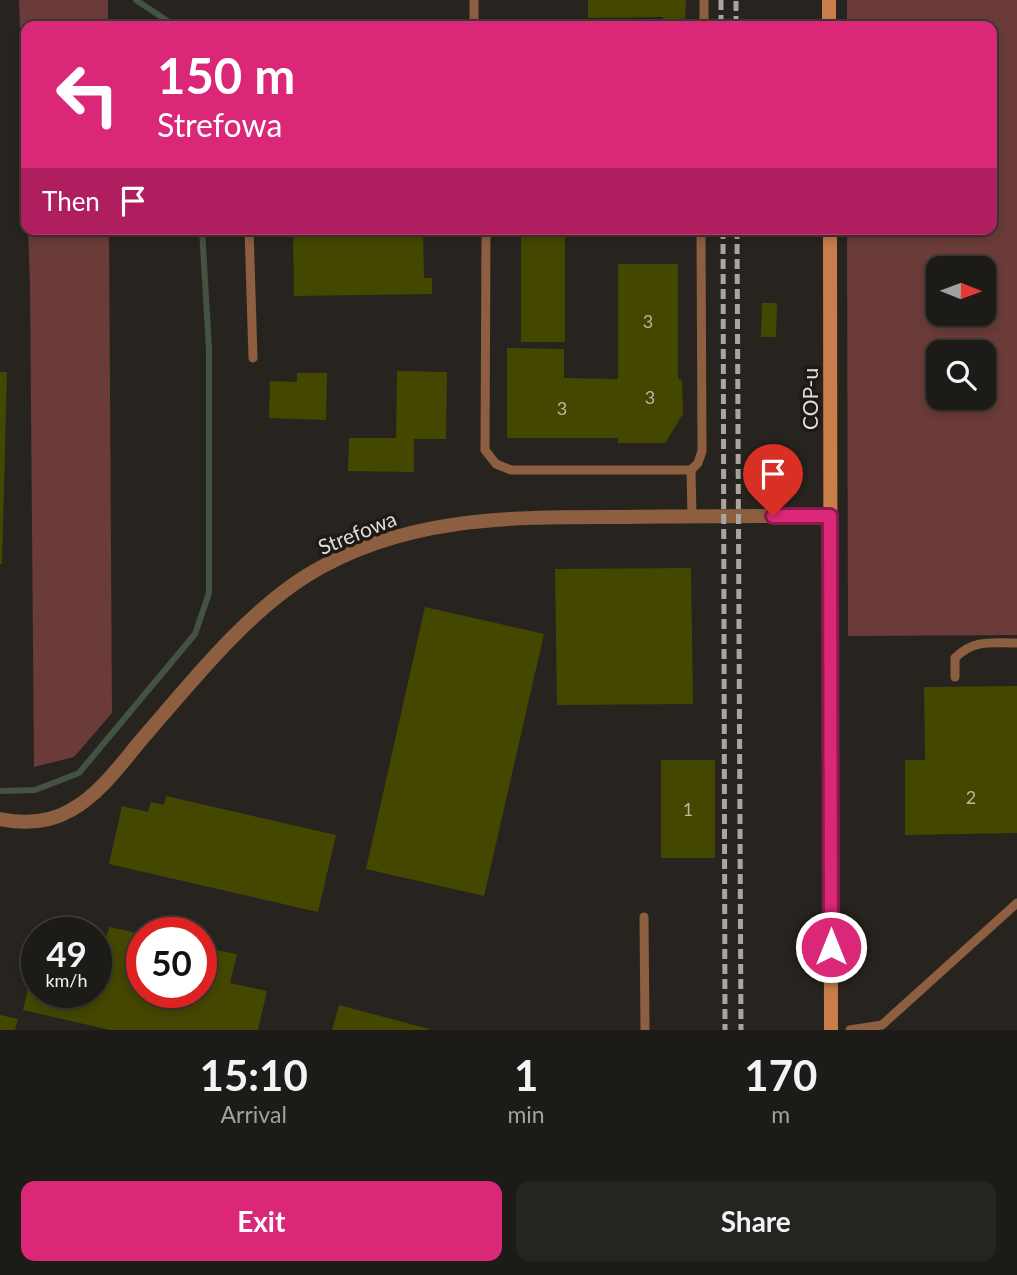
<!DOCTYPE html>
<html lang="en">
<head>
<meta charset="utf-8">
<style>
  :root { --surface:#1d1b17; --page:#252420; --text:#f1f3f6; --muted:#a0a1a1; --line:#3b3936; --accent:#db2777 }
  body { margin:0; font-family:Lato,sans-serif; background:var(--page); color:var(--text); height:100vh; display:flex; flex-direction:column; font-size:26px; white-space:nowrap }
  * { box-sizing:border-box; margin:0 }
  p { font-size:23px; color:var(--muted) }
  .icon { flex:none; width:38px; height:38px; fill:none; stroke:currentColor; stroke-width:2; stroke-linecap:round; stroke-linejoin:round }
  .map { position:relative; height:1030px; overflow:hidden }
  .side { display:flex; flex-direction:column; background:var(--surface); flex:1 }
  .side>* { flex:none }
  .hud { position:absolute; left:21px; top:21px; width:976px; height:214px; border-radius:14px; box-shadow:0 4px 10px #0003,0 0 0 2px var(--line); background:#db2777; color:#fff; overflow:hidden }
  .needle { width:46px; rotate:91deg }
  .buttons { position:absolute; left:926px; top:256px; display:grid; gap:14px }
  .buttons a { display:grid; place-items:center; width:70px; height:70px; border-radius:14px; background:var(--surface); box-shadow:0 4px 10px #0003,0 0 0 2px var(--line); font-size:35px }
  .speed { position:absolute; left:21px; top:917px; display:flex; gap:14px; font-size:35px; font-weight:700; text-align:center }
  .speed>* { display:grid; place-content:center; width:91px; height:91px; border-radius:50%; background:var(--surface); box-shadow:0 4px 10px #0003,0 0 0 2px var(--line); line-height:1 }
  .speed small { font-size:18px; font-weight:400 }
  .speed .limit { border:10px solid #d22; background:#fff; color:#111 }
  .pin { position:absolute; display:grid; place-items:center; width:60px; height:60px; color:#fff; margin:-72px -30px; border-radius:50% 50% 50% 0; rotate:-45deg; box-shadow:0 0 7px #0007 }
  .pin .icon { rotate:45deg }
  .me { position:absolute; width:77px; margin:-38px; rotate:0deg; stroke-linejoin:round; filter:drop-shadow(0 0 5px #0008) }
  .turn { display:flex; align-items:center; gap:24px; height:147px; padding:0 21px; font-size:32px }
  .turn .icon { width:91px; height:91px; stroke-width:2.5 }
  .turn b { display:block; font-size:49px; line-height:60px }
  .then { display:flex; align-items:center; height:66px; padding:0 21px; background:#0003; gap:14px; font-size:26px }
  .eta { display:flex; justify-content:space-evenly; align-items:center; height:119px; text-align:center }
  .eta b { font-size:42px; font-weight:700; line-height:49px }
  .button { display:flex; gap:14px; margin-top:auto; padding:14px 21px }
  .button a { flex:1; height:80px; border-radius:14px; background:var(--accent); color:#fff; font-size:28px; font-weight:700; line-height:80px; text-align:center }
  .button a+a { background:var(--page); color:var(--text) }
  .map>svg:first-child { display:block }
</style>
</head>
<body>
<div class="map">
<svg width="1017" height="1030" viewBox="0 0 1017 1030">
  <rect width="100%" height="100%" fill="#27241f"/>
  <!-- green -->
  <g fill="#6a3b38" fill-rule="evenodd">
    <polygon points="19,0 108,0 108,26 26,26 26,200"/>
    <path d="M847,0H1017V635L848,636L847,229H992V26H847ZM938,268H984V313H938ZM938,352H984V397H938Z"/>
    <polygon points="28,229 109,229 112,713 74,757 34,767 30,284"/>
  </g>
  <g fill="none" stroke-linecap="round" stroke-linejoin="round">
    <!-- stream -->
    <g stroke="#435241" stroke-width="6">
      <polyline points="136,0 175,26"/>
      <polyline points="0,791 35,790 79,773 195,634 209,593 209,349 202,229"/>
    </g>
  </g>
  <!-- building -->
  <g fill="#444700">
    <polygon points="588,0 686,0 685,26 663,26 663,17 588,18"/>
    <polygon points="293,229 423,229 424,278 432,278 432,294 294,296"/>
    <rect x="521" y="229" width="44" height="113"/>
    <polygon points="618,264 678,264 678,379 682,380 683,414 665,443 618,443 618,438 507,438 507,348 564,349 564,378 618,379"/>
    <polygon points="762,303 777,303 776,337 761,337"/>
    <polygon points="397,371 447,372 446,439 414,439 414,472 348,471 349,438 396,438"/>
    <polygon points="0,372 7,372 2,564 0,564"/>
    <polygon points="297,373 327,373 326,420 269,418 270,381 297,382"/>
    <polygon points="691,568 693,704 557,705 555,569"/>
    <polygon points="425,607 544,634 484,896 366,869"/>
    <polygon points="1017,686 1017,833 905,835 905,760 925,760 924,687"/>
    <rect x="661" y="760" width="54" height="98"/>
    <polygon points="166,796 336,835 318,912 109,864 122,806 148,812 151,802 164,805"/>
    <polygon points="109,927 142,934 142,992 201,992 201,947 237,954 230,983 267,991 258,1030 110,1030 23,1010 36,954 37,992 96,992 96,936 106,938"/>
    <polygon points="339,1005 429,1029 429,1030 332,1030"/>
    <polygon points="0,1015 18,1019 15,1030 0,1030"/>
  </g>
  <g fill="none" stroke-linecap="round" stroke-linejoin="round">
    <!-- service -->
    <g stroke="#8d5e3f" stroke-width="9">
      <polyline points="474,0 474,26"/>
      <polyline points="704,26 704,0"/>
      <polyline points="249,229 253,358"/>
      <polyline points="486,229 485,450 496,464 511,470 691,470 698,463 702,451 701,229"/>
      <polyline points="691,470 692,516"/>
      <path d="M955,677V658C974,639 992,643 1017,643"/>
      <polyline points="644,917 645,1030"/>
      <polyline points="850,1030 882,1025 1017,903"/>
    </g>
    <!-- minor -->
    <path stroke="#8d5e3f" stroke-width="14" d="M0,819C25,824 49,823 71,810C100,794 121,764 142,739C190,684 244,615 306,576C404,515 513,517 624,517C692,516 761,516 830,516"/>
    <!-- secondary -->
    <g stroke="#c87d4a" stroke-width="14">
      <polyline points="829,0 829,26"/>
      <polyline points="830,229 831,1030"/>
    </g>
    <!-- rail -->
    <g stroke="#a9a6a2" stroke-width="5" stroke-dasharray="10 5" stroke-linecap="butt">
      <polyline points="721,0 721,26"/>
      <polyline points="736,26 736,0"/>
      <polyline points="723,229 725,1030"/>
      <polyline points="737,229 741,1030"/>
    </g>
  </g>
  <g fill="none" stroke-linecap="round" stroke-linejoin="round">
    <defs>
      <polyline id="route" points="773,516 830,516 831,947"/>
    </defs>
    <!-- route casing -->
    <use href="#route" stroke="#8e194d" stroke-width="18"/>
    <!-- route -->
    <use href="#route" stroke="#db2777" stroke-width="12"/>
  </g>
  <g text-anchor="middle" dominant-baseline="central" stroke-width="7" stroke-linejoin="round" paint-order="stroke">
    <!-- number labels -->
    <g font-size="18" fill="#b8b8a3">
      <text x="648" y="321">3</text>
      <text x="650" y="397">3</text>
      <text x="562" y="408">3</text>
      <text x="971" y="797">2</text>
      <text x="688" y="809">1</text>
    </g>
    <!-- street labels -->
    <g font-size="21" fill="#dfddd9" stroke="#1e1b16">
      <text transform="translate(809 399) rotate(-90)">COP-u</text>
      <text transform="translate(357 532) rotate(-22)">Strefowa</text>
    </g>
  </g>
</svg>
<div class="buttons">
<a><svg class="needle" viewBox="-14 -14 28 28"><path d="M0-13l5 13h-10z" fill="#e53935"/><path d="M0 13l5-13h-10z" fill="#a0a1a1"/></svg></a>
<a><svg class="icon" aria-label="search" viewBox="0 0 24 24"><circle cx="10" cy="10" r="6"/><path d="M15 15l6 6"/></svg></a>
</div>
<div class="speed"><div>49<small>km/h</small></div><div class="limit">50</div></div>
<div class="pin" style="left:773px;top:516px;background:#d93025"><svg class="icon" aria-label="arrive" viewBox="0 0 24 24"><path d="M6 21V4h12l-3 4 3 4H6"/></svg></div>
<svg class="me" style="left:831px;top:947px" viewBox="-20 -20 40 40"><circle r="17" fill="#db2777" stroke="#fff" stroke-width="3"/><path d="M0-11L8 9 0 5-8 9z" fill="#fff"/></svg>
<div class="hud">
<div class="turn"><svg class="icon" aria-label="left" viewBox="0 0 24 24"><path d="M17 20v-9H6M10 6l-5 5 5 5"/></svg><div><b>150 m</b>Strefowa</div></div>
<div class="then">Then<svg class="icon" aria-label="arrive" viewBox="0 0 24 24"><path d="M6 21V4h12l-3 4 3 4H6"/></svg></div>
</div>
</div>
<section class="side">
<div class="eta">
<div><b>15:10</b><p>Arrival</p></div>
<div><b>1</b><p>min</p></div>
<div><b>170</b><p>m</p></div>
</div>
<div class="button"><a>Exit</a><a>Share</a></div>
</section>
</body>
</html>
